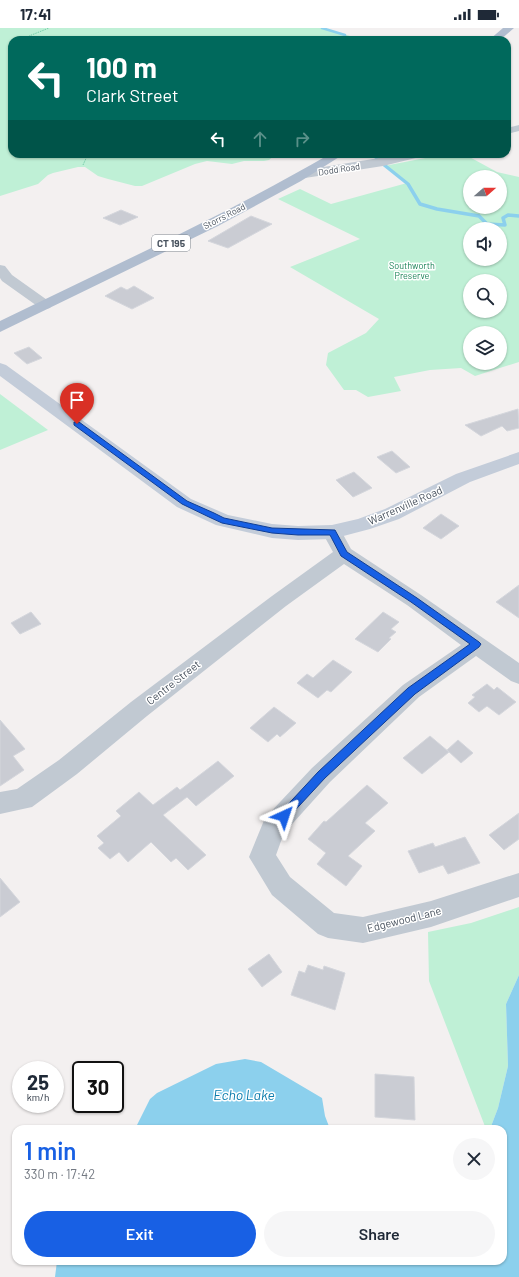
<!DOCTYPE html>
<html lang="en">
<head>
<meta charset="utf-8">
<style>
  :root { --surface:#fff; --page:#f6f6f7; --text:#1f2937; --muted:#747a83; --accent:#1860e4 }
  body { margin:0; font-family:Barlow,sans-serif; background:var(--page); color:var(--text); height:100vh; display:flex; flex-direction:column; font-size:15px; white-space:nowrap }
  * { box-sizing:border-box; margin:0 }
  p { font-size:13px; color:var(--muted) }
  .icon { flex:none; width:22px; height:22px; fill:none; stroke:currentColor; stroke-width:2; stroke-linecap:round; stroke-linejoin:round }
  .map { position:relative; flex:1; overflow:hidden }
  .panel { position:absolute; left:12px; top:1097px; width:495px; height:140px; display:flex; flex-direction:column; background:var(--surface); border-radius:12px; box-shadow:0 1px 3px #0004 }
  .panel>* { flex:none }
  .top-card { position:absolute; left:8px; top:8px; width:503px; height:122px; border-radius:12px; box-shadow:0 1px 3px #0004; background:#00695c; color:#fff; overflow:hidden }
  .needle { width:26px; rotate:70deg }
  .fabs { position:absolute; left:463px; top:142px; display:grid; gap:8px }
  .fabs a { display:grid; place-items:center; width:44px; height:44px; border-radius:50%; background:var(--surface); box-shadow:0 1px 3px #0004; font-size:20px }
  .speed { position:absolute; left:12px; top:1033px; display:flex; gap:8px; font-size:20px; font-weight:700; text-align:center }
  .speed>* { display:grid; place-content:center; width:52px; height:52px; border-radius:50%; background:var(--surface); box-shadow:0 1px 3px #0004; line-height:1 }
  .speed small { font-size:10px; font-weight:400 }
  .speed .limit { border:2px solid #111; border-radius:6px; background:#fff; color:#111 }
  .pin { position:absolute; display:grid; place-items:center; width:34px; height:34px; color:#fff; margin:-41px -17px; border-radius:50% 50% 50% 0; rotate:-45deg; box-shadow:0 0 4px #0007 }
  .pin .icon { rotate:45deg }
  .me { position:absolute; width:44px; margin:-22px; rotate:42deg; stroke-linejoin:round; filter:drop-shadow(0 0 3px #0008) }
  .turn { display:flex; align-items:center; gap:14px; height:84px; padding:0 12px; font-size:18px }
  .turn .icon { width:52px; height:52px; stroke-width:2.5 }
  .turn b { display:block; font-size:28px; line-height:34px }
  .lanes { display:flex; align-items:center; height:38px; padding:0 12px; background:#0003; justify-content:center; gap:20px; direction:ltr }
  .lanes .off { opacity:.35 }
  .round { display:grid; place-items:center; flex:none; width:42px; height:42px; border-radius:21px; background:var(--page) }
  .headline { display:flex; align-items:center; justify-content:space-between; height:68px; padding:0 12px }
  h1 { font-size:24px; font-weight:600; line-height:30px; color:var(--accent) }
  .primary-button { display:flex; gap:8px; margin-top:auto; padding:8px 12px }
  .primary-button a { flex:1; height:46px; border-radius:24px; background:var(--accent); color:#fff; font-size:16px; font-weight:600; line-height:46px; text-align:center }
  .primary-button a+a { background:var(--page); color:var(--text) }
  .status { display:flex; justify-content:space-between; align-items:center; height:28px; padding:0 20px; background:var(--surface); direction:ltr }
  .status svg { height:11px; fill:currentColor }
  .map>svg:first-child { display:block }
</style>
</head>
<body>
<div class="status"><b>17:41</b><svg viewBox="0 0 49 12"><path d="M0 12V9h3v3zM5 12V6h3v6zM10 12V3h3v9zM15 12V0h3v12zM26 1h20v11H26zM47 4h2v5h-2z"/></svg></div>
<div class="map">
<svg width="519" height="1249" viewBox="0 0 519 1249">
  <rect width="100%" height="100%" fill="#f3f0f0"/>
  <!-- green -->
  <g fill="#bff0d6" fill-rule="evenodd">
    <polygon points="0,0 324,0 363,12 12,12 12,126 276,126 269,132 264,133 244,133 232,136 207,133 195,136 142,158 135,158 108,151 98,148 85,139 78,139 53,145 48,147 38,156 0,168"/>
    <path d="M446,126H464L497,144L519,149V334L475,348L461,340L430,342L394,349L401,363L368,369L356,362H344L326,337L328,325L366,305L379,291L290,239L360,211L278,171L300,161L331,176L407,155L384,138ZM470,149H500V179H470ZM470,201H500V231H470ZM470,253H500V283H470ZM470,305H500V335H470Z"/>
    <polygon points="0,366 48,402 0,422"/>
    <polygon points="519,879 519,947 506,976 508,1038 498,1080 490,1101 486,1101 429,953 428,904 471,895"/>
  </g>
  <!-- water -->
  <g fill="#8cd0ed">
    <polygon points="519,947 519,1249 55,1249 57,1233 503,1233 503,1101 490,1101 498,1080 508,1038 506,976"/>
    <polygon points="245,1031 261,1034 322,1070 325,1088 330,1101 135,1101 150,1071 157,1065 216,1036"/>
  </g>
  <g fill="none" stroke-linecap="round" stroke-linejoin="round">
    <!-- stream-far1 -->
    <g stroke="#8cd0ed" stroke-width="2.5">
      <polyline points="322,0 345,7 345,10 348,12"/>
      <polyline points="379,126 375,129 385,137"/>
    </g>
    <!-- stream -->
    <polyline stroke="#8cd0ed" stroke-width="3.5" points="383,136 408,156 420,176 437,181 479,188 487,196 505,197 503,190 508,187 519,188"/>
  </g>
  <!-- building -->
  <g fill="#caccd3" stroke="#d4d6dc">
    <polygon points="121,182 138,189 120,197 103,190"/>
    <polygon points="251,188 272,196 228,220 208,213"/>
    <polygon points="134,258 154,270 132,281 105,268 121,259 127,262"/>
    <polygon points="29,319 42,330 27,336 14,325"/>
    <polygon points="518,381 519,400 507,403 502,398 481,408 465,397"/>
    <polygon points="392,423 410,439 396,445 377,429"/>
    <polygon points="354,444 372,460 353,469 336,452"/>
    <polygon points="441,486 459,498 441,511 423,500"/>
    <polygon points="519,557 519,590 496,574"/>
    <polygon points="31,584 41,596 20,606 11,595"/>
    <polygon points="383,584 399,594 391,601 396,604 389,610 391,611 378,624 355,611"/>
    <polygon points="333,632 352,644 331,664 327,662 318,670 297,655 307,646 313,650"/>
    <polygon points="487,656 494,662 497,659 516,674 499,687 487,678 479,684 468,675 475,669 472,667"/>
    <polygon points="274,679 296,695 280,709 277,706 268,714 250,700"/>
    <polygon points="0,692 25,721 13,728 24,742 0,758"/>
    <polygon points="430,708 449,724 422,746 403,730"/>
    <polygon points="458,712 473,725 461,735 447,722"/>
    <polygon points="218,733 234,748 196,778 187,769 163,787 206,827 188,842 176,830 171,834 151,814 128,834 119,824 110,831 98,820 104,815 97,808 121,788 116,783 139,764 153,777 177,759 180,762"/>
    <polygon points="367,757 388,775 365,795 375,803 348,828 362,838 346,858 317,836 326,825 308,811 324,793 326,794"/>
    <polygon points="519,785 519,811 504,822 489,807"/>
    <polygon points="465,809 480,835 448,846 443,837 419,845 408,823 433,815 435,819"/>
    <polygon points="0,850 20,874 0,889"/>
    <polygon points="269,926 282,944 262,959 248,941"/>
    <polygon points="308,937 323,942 324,938 345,945 335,982 291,967 299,943 305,945"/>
    <polygon points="375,1046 414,1049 415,1092 375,1089"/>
  </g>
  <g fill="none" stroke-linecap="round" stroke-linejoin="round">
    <!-- path -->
    <g stroke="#77ceab" stroke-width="1" stroke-dasharray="1.5 1" stroke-linecap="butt">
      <polyline points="25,12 29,8 49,0"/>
      <polyline points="83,137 88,126"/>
    </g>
    <!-- street -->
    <g fill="#c1c9d2" fill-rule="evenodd">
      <polygon points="519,97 519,103 507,106 507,100"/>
      <polygon points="404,126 426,126 424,128 383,138 305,150 301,149 299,146 301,143 305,142"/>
      <polygon points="0,237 5,238 12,247 50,274 52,277 50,280 45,281 40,280 2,253 0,250"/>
      <polygon points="332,497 339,499 351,521 421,567 519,635 519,656 511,653 476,628 419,669 330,754 284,805 276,827 290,849 334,885 363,889 431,873 519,845 519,869 431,899 363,915 328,910 318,906 272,867 249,829 265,790 312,740 403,657 461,617 407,577 344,536 286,578 147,688 77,746 32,779 0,786 0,764 17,761 59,732 131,674 272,568 333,524 322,504 325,499"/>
    </g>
    <!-- secondary -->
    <polygon fill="#c3ccd9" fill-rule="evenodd" points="0,335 6,337 191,471 228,487 272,496 298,498 332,497 358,491 385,481 456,446 519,424 519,436 470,454 399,491 370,501 332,511 298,512 272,510 216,497 177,479 0,348"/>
    <!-- primary -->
    <g fill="#b0bdcf" fill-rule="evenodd">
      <polygon points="503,0 514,0 500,12 489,12"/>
      <path d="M330,126H344L301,153L218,198L0,304V293C111,239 223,188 330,126Z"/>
    </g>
  </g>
  <!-- route -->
  <polygon fill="#1860e4" stroke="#103e94" points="74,394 79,394 187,473 214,485 224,490 272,500 335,502 347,524 417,570 479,614 481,616 479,619 415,666 325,750 287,791 284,792 280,791 278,788 280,785 318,744 408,660 470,616 411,574 341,528 330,507 298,507 272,505 222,495 209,489 182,476 74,397"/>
  <g text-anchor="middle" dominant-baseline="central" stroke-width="3" stroke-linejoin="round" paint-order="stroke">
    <!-- far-street labels -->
    <g font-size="9" fill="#48525e" stroke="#fff">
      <text transform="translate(339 141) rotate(-9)">Dodd Road</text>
      <text transform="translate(224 188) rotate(-27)">Storrs Road</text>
    </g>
    <!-- far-park labels -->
    <g font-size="9" fill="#178155" stroke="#fff">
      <text x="412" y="237">Southworth<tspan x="412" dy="10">Preserve</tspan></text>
    </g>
    <!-- shield labels -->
    <rect fill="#fff" stroke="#7f868e" stroke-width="1" x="152" y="207" width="38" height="16" rx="3"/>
    <g font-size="10" font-weight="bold" fill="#48525e">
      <text x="171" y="215">CT 195</text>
    </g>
    <!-- street labels -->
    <g font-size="11" fill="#48525e" stroke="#fff">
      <text transform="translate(405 477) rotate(-24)">Warrenville Road</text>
      <text transform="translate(173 654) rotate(-38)">Centre Street</text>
      <text transform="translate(404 891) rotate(-14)">Edgewood Lane</text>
    </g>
    <!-- near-water labels -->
    <g font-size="14" font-style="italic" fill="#0c7dad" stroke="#fff">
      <text x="244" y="1066">Echo Lake</text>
    </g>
  </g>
</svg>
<div class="fabs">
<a><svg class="needle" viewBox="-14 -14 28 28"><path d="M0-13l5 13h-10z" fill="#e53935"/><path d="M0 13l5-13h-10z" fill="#747a83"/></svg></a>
<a><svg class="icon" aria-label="sound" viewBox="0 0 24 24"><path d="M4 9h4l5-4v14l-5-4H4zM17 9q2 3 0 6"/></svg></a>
<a><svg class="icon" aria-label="search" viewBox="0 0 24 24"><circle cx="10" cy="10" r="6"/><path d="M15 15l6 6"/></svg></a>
<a><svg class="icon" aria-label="layers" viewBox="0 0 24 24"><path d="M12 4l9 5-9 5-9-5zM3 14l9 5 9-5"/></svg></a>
</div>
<div class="speed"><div>25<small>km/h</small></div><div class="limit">30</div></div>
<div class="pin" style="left:77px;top:396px;background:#d93025"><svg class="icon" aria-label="arrive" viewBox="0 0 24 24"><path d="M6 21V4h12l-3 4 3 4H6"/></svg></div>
<svg class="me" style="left:284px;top:788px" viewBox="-20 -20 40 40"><path d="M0-17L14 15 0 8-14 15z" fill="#1860e4" stroke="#fff" stroke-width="4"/></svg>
<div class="top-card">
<div class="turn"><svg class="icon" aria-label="left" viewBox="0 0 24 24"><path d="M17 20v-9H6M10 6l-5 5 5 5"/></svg><div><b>100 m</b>Clark Street</div></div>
<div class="lanes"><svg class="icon" aria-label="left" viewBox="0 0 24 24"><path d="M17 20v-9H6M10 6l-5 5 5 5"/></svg><svg class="icon off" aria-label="ahead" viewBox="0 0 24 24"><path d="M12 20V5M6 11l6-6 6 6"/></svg><svg class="icon off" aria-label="right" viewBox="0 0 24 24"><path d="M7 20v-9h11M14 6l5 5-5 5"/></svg></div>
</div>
<section class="panel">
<div class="headline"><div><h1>1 min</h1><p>330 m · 17:42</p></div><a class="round"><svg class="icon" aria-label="close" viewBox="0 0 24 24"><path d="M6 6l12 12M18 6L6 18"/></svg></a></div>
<div class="primary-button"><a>Exit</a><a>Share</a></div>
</section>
</div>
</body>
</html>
